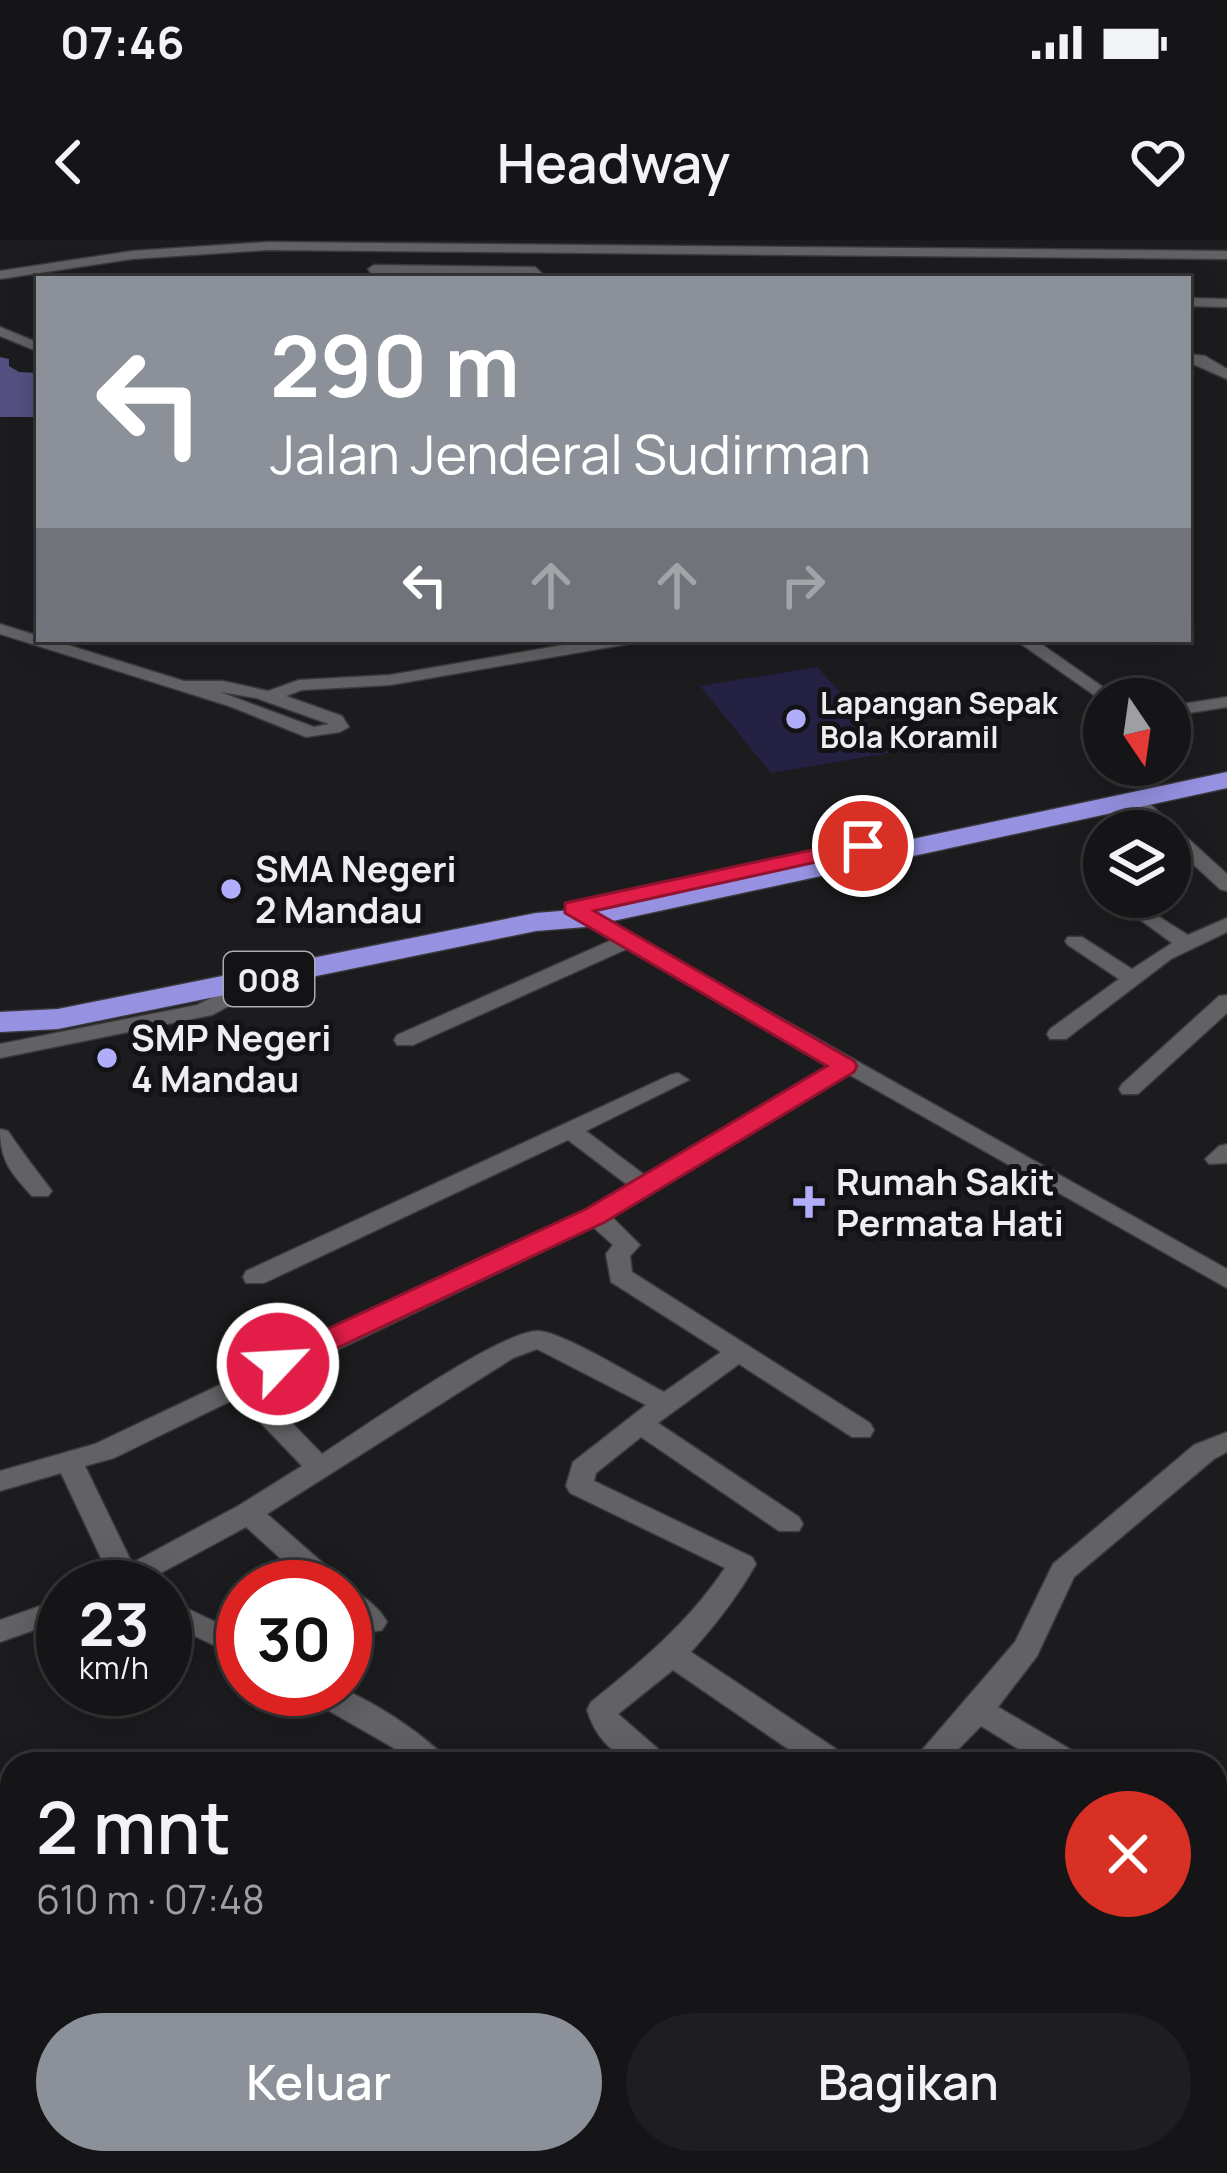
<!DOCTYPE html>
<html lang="id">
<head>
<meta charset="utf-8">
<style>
  :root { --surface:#151517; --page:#1e1e20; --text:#f1f3f6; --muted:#9d9fa1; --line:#343436; --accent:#8c9099 }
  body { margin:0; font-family:Manrope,sans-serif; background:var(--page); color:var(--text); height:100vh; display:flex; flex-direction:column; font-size:45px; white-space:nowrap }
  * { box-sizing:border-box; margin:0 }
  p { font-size:39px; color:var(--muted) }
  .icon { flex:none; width:66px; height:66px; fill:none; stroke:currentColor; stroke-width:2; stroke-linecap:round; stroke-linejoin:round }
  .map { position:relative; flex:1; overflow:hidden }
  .panel { position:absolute; left:0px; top:1512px; width:1227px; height:423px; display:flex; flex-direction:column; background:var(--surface); border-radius:36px 36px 0 0; box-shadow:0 6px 30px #0003,0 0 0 3px var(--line) }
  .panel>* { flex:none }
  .guide { position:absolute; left:36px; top:36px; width:1155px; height:366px; border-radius:0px; box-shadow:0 6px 30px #0003,0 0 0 3px var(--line); background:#8c9099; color:#fff; overflow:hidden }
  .needle { width:78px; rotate:167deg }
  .controls { position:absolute; left:1083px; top:438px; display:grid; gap:24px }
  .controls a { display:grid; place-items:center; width:108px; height:108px; border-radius:50%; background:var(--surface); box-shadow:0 6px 30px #0003,0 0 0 3px var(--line); font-size:60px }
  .speed { position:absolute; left:36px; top:1320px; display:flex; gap:24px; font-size:60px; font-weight:700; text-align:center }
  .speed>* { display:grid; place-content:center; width:156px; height:156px; border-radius:50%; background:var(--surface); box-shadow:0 6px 30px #0003,0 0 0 3px var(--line); line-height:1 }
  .speed small { font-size:30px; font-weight:400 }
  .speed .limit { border:18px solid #d22; background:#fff; color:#111 }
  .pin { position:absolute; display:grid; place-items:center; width:102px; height:102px; color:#fff; margin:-51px; border:6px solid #fff; border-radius:50%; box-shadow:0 3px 12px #0007 }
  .me { position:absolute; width:132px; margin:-66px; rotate:65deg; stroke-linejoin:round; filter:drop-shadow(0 0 9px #0008) }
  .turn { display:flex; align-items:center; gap:42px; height:252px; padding:0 36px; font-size:54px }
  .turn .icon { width:156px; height:156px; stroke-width:2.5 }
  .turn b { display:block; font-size:84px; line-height:102px }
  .lanes { display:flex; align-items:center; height:114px; padding:0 36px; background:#0003; justify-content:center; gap:60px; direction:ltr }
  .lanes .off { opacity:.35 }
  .round { display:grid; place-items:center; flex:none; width:126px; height:126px; border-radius:63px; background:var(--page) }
  .headline { display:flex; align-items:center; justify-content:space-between; height:204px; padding:0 36px }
  h1 { font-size:72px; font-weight:600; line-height:90px }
  .action { display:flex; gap:24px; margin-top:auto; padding:24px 36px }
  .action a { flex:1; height:138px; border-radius:72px; background:var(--accent); color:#fff; font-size:48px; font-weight:600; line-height:138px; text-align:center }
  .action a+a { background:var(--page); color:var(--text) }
  .status { display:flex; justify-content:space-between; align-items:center; height:84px; padding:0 60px; background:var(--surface); direction:ltr }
  .status svg { height:33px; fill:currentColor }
  header { display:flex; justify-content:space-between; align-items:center; height:156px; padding:0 36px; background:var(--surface); font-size:54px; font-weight:600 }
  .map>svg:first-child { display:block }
</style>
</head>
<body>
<div class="status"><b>07:46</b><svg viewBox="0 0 49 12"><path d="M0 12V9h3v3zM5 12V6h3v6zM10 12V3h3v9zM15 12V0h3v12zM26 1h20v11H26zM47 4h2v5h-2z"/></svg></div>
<header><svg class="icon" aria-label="back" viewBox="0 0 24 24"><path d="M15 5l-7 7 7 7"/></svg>Headway<svg class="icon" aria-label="heart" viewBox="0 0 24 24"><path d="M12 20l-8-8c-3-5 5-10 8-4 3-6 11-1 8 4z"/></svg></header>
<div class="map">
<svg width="1227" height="1933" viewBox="0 0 1227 1933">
  <rect width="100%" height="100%" fill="#1c1c1f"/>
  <!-- green -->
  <polygon fill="#242143" points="817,427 895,512 771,533 700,446"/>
  <!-- water -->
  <polygon fill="#545182" points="0,117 9,119 9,126 19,132 39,133 39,177 0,177"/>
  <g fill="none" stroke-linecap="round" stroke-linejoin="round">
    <defs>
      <g id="minor">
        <polygon points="268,2 1227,11 1227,19 268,10 132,19 0,39 0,31 132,11"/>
        <polygon points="374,25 535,27 548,39 535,39 531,35 384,33 388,39 375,39 368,29"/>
        <polygon points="1188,58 1227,59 1227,67 1188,66"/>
        <polygon points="0,87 39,103 39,112 0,96"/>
        <polygon points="1188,114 1205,116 1227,129 1227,139 1188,122"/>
        <path d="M0,384L184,441H223L268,451L299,440L390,435L598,399H637L628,404L390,445L302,450L286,456L342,476L349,487L340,492L306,497L229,466L0,394ZM220,452L256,458L329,484L314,487Z"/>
        <polygon points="1014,399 1034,399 1120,459 1104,459 1104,462"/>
        <polygon points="1227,457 1227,467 1170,476 1170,466"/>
        <polygon points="1133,553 1140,555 1227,634 1227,651 1220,649 1170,603 1170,591 1157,591 1126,563 1123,559"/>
        <path d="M574,662L1227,1029V1048L848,834L612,977L640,1005L630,1016L632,1032L870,1183L874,1190L870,1197H852L739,1124L658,1183L799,1277L803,1284L799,1291H779L641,1197L596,1233L594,1241L752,1317L756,1324C738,1356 716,1384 691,1412L845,1515L849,1524H810L673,1430L618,1474L665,1515L669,1524C628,1524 601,1513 587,1470L591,1462C642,1421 688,1383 725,1328L570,1253L566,1246L573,1222L646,1165L537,1109L513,1118L267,1274L341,1339L345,1347V1348L312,1347L246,1287L146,1341L149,1347H97L109,1335L61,1233L0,1251V1231L95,1204L587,971L629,946L568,900L264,1043H246L243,1037L246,1031L670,835L678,833L689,840L586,891L646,936L832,824L629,708L413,805H397L394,800L397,795L614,699L567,672V664ZM593,987L613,1005L606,1014L611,1042L721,1112L664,1152C635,1137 567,1094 539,1091C504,1088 360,1190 322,1214L258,1148ZM237,1158L302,1226L238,1266L132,1323L85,1226L114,1218Z"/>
        <polygon points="1142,666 1188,695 1227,678 1227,692 1171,719 1066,799 1050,799 1047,794 1050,789 1119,739 1068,705 1065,701 1068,697 1082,697 1132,729 1172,703 1135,676 1132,672"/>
        <polygon points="256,736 264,737 267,742 264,747 212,775 0,818 0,804 197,765"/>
        <polygon points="1227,755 1227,773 1138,854 1122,854 1119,849 1122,844 1219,756"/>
        <path d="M0,889L8,891C22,912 37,931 52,951L48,956H32C11,933 0,921 0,889Z"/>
        <polygon points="1227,904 1227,923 1209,924 1205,919 1219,906"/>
        <polygon points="1227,1192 1227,1212 1214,1219 1074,1337 1037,1416 998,1467 1080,1515 1084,1524 1043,1524 981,1486 944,1524 910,1524 1015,1402 1053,1324 1194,1205"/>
        <path d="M345,1348C361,1353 379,1367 387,1382L382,1390C365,1395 358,1386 345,1375Z"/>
        <polygon points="63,1358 63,1380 0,1402 0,1380"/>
        <polygon points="165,1358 243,1395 243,1419 165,1382"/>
        <path d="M301,1449C313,1449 328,1447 340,1449C363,1454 439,1503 449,1524H413L392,1507L305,1457Z"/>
        <polygon points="1215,1761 1227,1762 1227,1792 1215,1791"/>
        <polygon points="1227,1895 1227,1933 1199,1933 1204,1923 1215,1923 1215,1899"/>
        <polygon points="228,1923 270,1923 275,1933 233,1933"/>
        <polygon points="435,1923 517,1923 522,1933 478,1933 473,1924 469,1933 430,1933"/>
        <polygon points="692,1923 735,1923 740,1933 697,1933"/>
        <polygon points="792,1923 828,1923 824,1933 788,1933"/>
      </g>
      <polygon id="highway" points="1227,532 1227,548 585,687 536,691 58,789 0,792 0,772 58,769 536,673 585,669"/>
    </defs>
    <!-- minor casing -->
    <use href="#minor" stroke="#3a3a3c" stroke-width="3"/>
    <!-- highway casing -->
    <use href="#highway" stroke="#3a3a3c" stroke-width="3"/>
    <!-- minor -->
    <use href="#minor" fill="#626265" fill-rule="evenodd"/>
    <!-- highway -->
    <use href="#highway" fill="#9691e0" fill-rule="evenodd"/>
  </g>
  <!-- route -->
  <polygon fill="#e11d48" stroke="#92132f" stroke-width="3" points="863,599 875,606 871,610 594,671 854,821 857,826 854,832 605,982 288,1131 267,1131 263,1124 267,1117 586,969 827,826 565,673 565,663"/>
  <!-- markers -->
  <g fill="#b1adfa" stroke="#131316" stroke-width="4.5">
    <circle cx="796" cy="479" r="12"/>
    <circle cx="231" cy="649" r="12"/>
    <circle cx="107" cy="818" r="12"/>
    <path d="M803 944h12v12h12v12h-12v12h-12v-12h-12v-12h12z"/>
  </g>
  <g text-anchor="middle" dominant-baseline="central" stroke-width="10" stroke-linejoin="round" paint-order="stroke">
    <!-- far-poi labels -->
    <g font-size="30" font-weight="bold" fill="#eeeef1" stroke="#131316" text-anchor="start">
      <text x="820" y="462">Lapangan Sepak<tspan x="820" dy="34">Bola Koramil</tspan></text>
    </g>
    <!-- shield labels -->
    <rect fill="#131316" stroke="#acacaf" stroke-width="3" x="224" y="712" width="90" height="54" rx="9"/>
    <g font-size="33" font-weight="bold" fill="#eeeef1">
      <text x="269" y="739">008</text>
    </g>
    <!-- poi labels -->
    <g font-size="36" font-weight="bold" fill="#eeeef1" stroke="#131316" text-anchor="start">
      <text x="255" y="628">SMA Negeri<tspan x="255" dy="41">2 Mandau</tspan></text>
      <text x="131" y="797">SMP Negeri<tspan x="131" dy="41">4 Mandau</tspan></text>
      <text x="836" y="941">Rumah Sakit<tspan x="836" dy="41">Permata Hati</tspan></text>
    </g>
  </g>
</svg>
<div class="controls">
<a><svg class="needle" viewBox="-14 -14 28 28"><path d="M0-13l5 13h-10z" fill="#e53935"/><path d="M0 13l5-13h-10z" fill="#9d9fa1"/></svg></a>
<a><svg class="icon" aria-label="layers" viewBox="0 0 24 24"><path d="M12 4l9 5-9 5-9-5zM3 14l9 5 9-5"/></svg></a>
</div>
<div class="speed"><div>23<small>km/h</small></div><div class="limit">30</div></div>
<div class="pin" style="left:863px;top:606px;background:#d93025"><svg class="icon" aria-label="arrive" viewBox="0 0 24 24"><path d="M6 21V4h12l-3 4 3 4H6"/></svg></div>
<svg class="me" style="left:278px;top:1124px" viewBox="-20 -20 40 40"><circle r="17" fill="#e11d48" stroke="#fff" stroke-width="3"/><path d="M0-11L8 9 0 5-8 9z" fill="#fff"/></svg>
<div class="guide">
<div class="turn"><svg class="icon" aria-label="left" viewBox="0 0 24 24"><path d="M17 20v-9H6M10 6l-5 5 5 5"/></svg><div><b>290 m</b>Jalan Jenderal Sudirman</div></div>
<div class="lanes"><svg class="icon" aria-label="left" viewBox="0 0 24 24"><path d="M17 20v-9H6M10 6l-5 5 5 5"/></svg><svg class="icon off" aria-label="ahead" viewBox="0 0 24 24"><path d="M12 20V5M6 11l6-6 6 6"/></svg><svg class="icon off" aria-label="ahead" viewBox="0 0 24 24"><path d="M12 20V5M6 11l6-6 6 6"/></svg><svg class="icon off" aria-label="right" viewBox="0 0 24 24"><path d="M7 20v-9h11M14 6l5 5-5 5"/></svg></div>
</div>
<section class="panel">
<div class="headline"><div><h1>2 mnt</h1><p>610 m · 07:48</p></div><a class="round" style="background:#d93025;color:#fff"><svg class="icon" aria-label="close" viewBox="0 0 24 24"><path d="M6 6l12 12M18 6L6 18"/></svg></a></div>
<div class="action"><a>Keluar</a><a>Bagikan</a></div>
</section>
</div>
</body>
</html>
